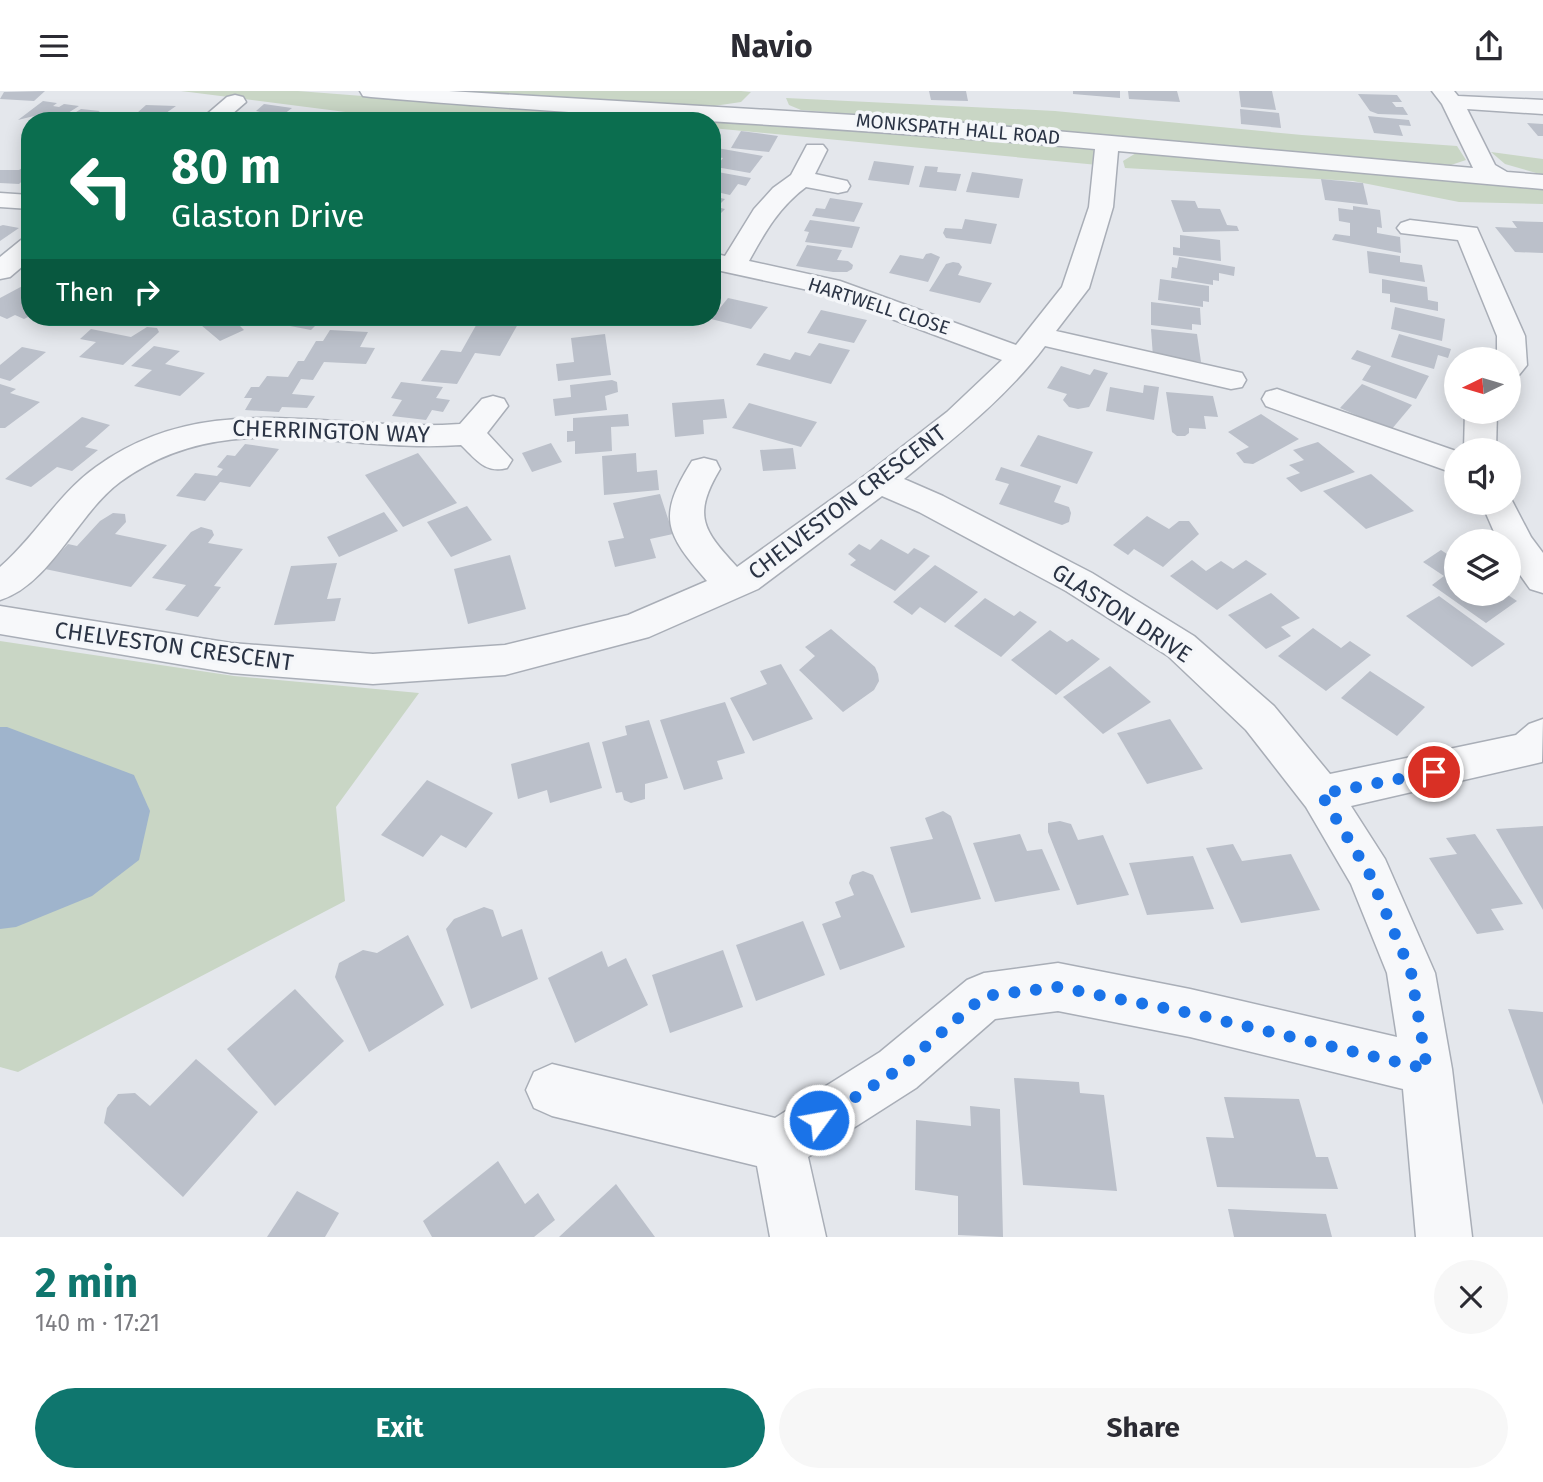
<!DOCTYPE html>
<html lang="en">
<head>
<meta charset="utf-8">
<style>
  :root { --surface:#fff; --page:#f7f7f7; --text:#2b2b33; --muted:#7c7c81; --accent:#0f766e }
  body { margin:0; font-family:"Fira Sans",sans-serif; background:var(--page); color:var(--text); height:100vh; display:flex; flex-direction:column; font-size:26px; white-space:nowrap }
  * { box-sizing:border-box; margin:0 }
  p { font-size:23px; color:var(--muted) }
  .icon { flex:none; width:38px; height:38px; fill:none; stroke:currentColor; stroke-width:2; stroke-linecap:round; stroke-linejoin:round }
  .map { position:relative; height:1146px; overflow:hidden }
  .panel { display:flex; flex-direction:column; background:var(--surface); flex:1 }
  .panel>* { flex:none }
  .top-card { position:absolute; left:21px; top:21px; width:700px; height:214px; border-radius:28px; box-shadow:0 4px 18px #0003; background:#0b6e4f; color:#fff; overflow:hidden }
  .needle { width:46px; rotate:265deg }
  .fabs { position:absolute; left:1444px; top:256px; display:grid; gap:14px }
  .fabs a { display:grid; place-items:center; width:77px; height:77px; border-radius:50%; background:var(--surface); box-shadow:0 4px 18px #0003; font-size:35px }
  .pin { position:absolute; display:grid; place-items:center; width:60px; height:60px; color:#fff; margin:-30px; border:4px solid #fff; border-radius:50%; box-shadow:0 2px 7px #0007 }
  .me { position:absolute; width:77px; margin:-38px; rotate:58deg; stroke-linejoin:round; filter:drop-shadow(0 0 5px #0008) }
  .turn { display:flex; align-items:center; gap:24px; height:147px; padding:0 35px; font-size:32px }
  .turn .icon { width:91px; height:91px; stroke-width:2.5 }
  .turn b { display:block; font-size:49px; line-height:60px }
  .then { display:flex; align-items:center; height:66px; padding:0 35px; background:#0003; gap:14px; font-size:26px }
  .round { display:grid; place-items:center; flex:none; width:74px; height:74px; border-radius:37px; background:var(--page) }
  .summary { display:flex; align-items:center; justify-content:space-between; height:119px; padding:0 35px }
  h1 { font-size:42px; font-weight:700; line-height:52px; color:var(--accent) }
  .action { display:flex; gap:14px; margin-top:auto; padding:14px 35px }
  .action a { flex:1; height:80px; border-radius:42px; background:var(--accent); color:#fff; font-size:28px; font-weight:700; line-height:80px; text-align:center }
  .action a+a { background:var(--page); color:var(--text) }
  header { display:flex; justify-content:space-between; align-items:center; height:91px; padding:0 35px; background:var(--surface); font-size:32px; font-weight:700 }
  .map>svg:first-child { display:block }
</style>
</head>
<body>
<header><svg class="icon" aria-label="menu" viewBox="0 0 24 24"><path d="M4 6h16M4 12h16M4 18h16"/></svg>Navio<svg class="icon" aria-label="share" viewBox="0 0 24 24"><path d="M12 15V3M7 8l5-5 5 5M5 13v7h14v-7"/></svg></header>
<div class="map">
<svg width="1543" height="1146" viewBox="0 0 1543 1146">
  <rect width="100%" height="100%" fill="#e4e7ec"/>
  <!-- green -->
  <g fill="#c9d6c5">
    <polygon points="181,0 298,0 466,13 785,30 1090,57 1098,62 1098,74 712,37 712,30 392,27"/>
    <polygon points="453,0 741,0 751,1 741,11 714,15"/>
    <polygon points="786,7 1055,20 1302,44 1457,55 1466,69 1451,74 801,19 789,14"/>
    <polygon points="1141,59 1543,97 1543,113 1459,111 1353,90 1125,77 1123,70"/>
    <polygon points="1491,61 1543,68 1543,84 1505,73"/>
    <polygon points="0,550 234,585 419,602 336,716 345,810 18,981 0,976"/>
  </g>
  <!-- water -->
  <polygon fill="#9fb4cc" points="0,636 7,636 134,684 150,720 139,769 92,805 16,836 0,838"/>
  <!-- building -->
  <g fill="#bbc0ca">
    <polygon points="45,0 34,10 0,8 4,1"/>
    <polygon points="929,0 966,0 968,10 931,9"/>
    <polygon points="1073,0 1120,0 1120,7 1073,3"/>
    <polygon points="1128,0 1177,0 1180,11 1129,8"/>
    <polygon points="1239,0 1272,0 1276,19 1241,16"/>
    <polygon points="1358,3 1397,4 1402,11 1392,11 1396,16 1403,16 1408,24 1378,23 1370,20"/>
    <polygon points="43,10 57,12 53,15 59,16 64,13 79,15 57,29 34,25 18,29"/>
    <polygon points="264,13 292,17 275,30 241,30 250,23 255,24 260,21 256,20"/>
    <polygon points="146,14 176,15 159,27 168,30 128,30"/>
    <polygon points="81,18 100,20 86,29 68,26"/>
    <polygon points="1240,18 1279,22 1281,37 1241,33"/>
    <polygon points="1368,25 1409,29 1411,35 1399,34 1403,45 1374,42"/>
    <polygon points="1527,32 1543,33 1543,45 1538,45"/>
    <polygon points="741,40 778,45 769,61 731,57"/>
    <polygon points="717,57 763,65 750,82 716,76 723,67 712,65"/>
    <polygon points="874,70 914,75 909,94 868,89"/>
    <polygon points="30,72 30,83 19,93 0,92 0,79 19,79"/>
    <polygon points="925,75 938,76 937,81 961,83 956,100 919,96"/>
    <polygon points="712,80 751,87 746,95 738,93 730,104 712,100"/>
    <polygon points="972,81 1023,88 1019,107 966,101"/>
    <polygon points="1321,88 1363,92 1368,114 1325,109"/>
    <polygon points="712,105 725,108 717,116 725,118 715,128 712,127"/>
    <polygon points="830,107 863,112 854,131 812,125 816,117 825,118"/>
    <polygon points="1171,109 1195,110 1198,117 1220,118 1227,134 1237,135 1239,140 1183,141"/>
    <polygon points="1353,115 1380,119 1382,137 1377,136 1377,142 1400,146 1401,162 1332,149 1335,143 1350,145 1350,132 1339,130 1338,117 1353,119"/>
    <polygon points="965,128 997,133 991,153 946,147 943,142 945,137 962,138"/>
    <polygon points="810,129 860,136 852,157 805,151 809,141 804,140"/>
    <polygon points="1512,130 1543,131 1543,162 1515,161 1495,136 1517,137"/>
    <polygon points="3,134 19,137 0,150 0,135"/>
    <polygon points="1180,144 1220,149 1221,170 1173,164 1173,156 1180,157"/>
    <polygon points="807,154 842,159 837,169 848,170 853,174 852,178 847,181 833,181 796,175"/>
    <polygon points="1367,160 1400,165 1400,171 1422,174 1425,191 1369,182"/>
    <polygon points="931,162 940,166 928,191 889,182 900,164 923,168 926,163"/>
    <polygon points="1179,166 1235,176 1234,185 1219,182 1219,190 1213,189 1213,194 1171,187 1172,176 1177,177"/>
    <polygon points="953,171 959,172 962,176 958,184 992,192 980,212 929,200 946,173"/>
    <polygon points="1160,188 1209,195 1209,211 1203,210 1203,216 1158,209"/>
    <polygon points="1382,188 1427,196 1428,209 1438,211 1438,220 1390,211 1390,203 1382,202"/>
    <polygon points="30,191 30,225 24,228 15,224 7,228 0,225 0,207"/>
    <polygon points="728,207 768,216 751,238 711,228"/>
    <polygon points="1151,211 1200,217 1201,234 1192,233 1192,239 1151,234"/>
    <polygon points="1395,216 1445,228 1442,250 1391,238"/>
    <polygon points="821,219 867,229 854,252 807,242"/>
    <polygon points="197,226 261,226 240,235 244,239 220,250 195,229"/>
    <polygon points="275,226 324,226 311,239 269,231"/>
    <polygon points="479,229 518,233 500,265 475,262 457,293 421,290 441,259 461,261"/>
    <polygon points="147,236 157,237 159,241 123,274 79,266 96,251 80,248 91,238 131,246"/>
    <polygon points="1151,238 1197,243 1201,271 1153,266"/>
    <polygon points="330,239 368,241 360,256 375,257 366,273 324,271 313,289 301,288 292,303 315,305 307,317 282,316 279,321 245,319 252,307 244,307 251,296 259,296 267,285 288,286 298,270 304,270 316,250 323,250"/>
    <polygon points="605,243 611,284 558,290 556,273 574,271 571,247"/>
    <polygon points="1399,243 1451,258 1448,267 1438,264 1434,278 1391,266"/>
    <polygon points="819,252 850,259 831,293 756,274 764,262 790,269 795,261 810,265"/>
    <polygon points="154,255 180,260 165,273 205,282 180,305 134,295 152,279 131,275"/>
    <polygon points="22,256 46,261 10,290 0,287 0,274"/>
    <polygon points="1357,259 1429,285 1416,308 1362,289 1371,275 1351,268"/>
    <polygon points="1061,275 1090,284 1094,278 1108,282 1089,316 1078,318 1069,316 1063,309 1067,303 1047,297"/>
    <polygon points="612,289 617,291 618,301 605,305 607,319 555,325 553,308 571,306 570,294"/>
    <polygon points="401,291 443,296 436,307 450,309 443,321 432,319 426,329 392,325 402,309 391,307"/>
    <polygon points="0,293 16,298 10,302 40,311 5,337 0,337"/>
    <polygon points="1362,293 1412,314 1391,339 1340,317"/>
    <polygon points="1144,294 1159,296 1154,329 1106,320 1110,296 1143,302"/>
    <polygon points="1166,301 1213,305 1218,326 1204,325 1206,338 1189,337 1189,342 1185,345 1177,345 1172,341"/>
    <polygon points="724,308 727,327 703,329 704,343 675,346 672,312"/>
    <polygon points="749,312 817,331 801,356 732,337"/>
    <polygon points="628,323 629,335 611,336 612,360 575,363 575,350 567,351 567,340 573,340 573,327"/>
    <polygon points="1261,323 1299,348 1253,373 1244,372 1236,362 1249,356 1228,341"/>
    <polygon points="82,326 110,334 85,356 98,359 72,380 57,376 31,396 5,388"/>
    <polygon points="1038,344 1093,361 1077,393 1020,375"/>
    <polygon points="1318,351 1355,381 1301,401 1286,387 1300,382 1289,374 1304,369 1293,359"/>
    <polygon points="551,352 562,371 532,381 522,362"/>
    <polygon points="245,353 279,358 250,396 220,391 205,410 176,405 195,382 217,385 223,378 217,376 227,364 235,365"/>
    <polygon points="793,357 796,378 763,380 760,359"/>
    <polygon points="418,362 457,412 403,436 365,384"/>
    <polygon points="636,362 637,381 657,379 659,399 604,404 602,365"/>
    <polygon points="1001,376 1061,395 1054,411 1069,416 1071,422 1069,431 1062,434 999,413 1009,393 995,389"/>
    <polygon points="1371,383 1414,420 1366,438 1323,400"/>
    <polygon points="660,403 673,443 650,448 656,467 615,476 608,450 624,447 613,412"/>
    <polygon points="467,415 492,449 451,466 427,431"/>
    <polygon points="384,421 398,440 339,466 327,446"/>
    <polygon points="113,422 125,423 126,431 115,443 167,454 131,496 45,478 68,453 77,455 100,430"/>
    <polygon points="1147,425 1169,438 1179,430 1189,430 1199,443 1163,476 1134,458 1128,464 1113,454"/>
    <polygon points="201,436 212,439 214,444 208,452 243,458 214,495 221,496 198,526 165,519 186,494 152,487 191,441"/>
    <polygon points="881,448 908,463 914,457 930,465 895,500 850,474 856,469 848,463 859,453 870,459"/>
    <polygon points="1441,459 1456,469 1456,502 1505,502 1517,510 1486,532 1432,494 1444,485 1423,471"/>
    <polygon points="510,464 526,518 468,533 454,478"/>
    <polygon points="1192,469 1206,480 1221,470 1233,478 1246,469 1267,483 1217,519 1170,485"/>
    <polygon points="337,472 327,508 341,507 335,530 274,534 291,475"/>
    <polygon points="935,474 978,501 945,532 920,516 912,524 893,511"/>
    <polygon points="1271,502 1300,527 1281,536 1291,545 1266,558 1228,524"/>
    <polygon points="1439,505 1505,553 1472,576 1406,525"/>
    <polygon points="985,507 1014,525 1020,520 1037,531 1001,566 954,535"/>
    <polygon points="1313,537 1341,557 1350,550 1371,564 1326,600 1278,565"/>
    <polygon points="831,538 875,576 878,583 879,590 874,599 843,621 799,579 815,565 805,556"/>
    <polygon points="1050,539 1067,551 1072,548 1100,568 1056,604 1011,569"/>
    <polygon points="781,573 813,628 753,650 730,607 767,593 760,580"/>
    <polygon points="1110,575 1151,611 1103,643 1063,606"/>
    <polygon points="1370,580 1425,616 1397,645 1341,607"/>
    <polygon points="725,611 745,662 717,670 723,688 684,699 660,629"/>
    <polygon points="1170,628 1203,678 1147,693 1117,642"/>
    <polygon points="649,629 668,687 645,693 645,708 631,712 624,709 622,701 616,702 602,651 627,644 625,635"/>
    <polygon points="589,651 602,697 550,712 547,699 518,708 511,673"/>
    <polygon points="427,689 493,722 466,757 441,744 423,766 381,744"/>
    <polygon points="943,720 951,725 981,808 911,822 890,756 933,748 925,727"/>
    <polygon points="1060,730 1071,733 1078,749 1103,744 1129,804 1077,814 1048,741 1048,732"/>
    <polygon points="1543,735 1543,819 1496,738"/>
    <polygon points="1020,743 1027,760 1042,758 1060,799 995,811 973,752"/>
    <polygon points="1475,743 1523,813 1491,818 1504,839 1477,843 1429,767 1457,763 1446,747"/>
    <polygon points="1233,753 1242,770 1291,763 1320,819 1241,832 1206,757"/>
    <polygon points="1193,765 1214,818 1147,824 1129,772"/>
    <polygon points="863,780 873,784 905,856 840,879 822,833 841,826 835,811 854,804 849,792 852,784"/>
    <polygon points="484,816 493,819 502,846 522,838 538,888 471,918 446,838 454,828"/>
    <polygon points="803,830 825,884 756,910 736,854"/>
    <polygon points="408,844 444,914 369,961 335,886 339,872 363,859 377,862"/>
    <polygon points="723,859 743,916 670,942 652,884"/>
    <polygon points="602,860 608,876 626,867 648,914 575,952 548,887"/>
    <polygon points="295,898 344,950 275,1015 227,958"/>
    <polygon points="1508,918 1543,921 1543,1014"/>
    <polygon points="196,968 258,1021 183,1106 104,1032 107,1017 118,1003 135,1002 150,1015"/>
    <polygon points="1014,987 1079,991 1080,1002 1104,1004 1117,1100 1023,1094"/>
    <polygon points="1224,1006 1299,1008 1316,1066 1328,1066 1338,1098 1217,1096 1206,1046 1234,1047"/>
    <polygon points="970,1015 1000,1018 1003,1146 958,1144 958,1105 915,1099 916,1029 971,1035"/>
    <polygon points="498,1070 525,1113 538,1102 555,1129 534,1146 432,1146 423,1130"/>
    <polygon points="616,1093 655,1146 559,1146"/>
    <polygon points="297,1100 339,1122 325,1146 267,1146"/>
    <polygon points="1228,1118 1326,1123 1332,1146 1234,1146"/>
  </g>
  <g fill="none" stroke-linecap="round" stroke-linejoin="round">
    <defs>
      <g id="minor">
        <path d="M360,0H449L920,28L1473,77L1442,13L1432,0H1454L1458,5L1543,9V23L1467,18L1495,74L1507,81L1543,84V98L1118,60L1113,116L1089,197L1056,240L1242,282L1246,289L1242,296L1231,298L1045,255C1006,307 953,348 904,388L943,405L1092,482L1194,545L1274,615L1330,683L1516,644L1529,633L1543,628L1542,671L1351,715L1385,768L1435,882L1452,978L1472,1146H1416L1403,998L1190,946L1058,920L995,928L916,997L808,1066L826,1146H770L757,1075L552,1025L534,1017L526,999L534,981L552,973L775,1027L880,961L967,889L984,882L1058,872L1190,898L1397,946L1387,882L1351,793L1306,716L1246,639L1168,565L1066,500L919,421L882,405L758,498L649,546L505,584L373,593L231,582L0,543V515L231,552L373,563L505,554L628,524L707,490C665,442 657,426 692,370L704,367L716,370L720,378C692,425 703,439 737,476L867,383L947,321L1002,269L822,202L712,178V162L725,165L754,118L773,97L791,84L807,54H823L827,59L815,83L847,90L850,95L847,100L838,102L806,96C779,116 765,141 749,170L840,190L1016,254L1062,196L1089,116L1095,58C854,36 613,27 371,6L363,5Z"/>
        <polygon points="235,4 243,6 246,11 224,30 199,30 227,6"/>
        <polygon points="0,102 30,104 30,118 0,116"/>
        <polygon points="1410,129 1477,137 1525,245 1527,274 1519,284 1508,287 1508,268 1497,268 1497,245 1458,149 1401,142 1397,137 1401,132"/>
        <polygon points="30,147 30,169 10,186 0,188 0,166 21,149"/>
        <polygon points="1277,298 1456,360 1456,383 1266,315 1262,308 1266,301"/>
        <path d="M493,305L504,308L508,315L487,342L512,369L507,377C485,383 476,368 461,354C341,363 227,313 120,391C78,422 50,494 0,509V476C35,446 58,403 96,376C209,294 333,342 460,333L482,308Z"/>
        <polygon points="1465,320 1497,320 1496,359 1464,359"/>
        <polygon points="1508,402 1531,446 1543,462 1543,502 1530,498 1508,467 1508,450 1498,450 1481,411 1508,411"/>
      </g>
    </defs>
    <!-- minor casing -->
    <use href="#minor" stroke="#a9aeb7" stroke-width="3"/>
    <!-- minor -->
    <use href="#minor" fill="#f7f8fa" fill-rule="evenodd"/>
  </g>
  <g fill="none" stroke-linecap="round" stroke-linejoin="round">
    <!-- route -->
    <polyline stroke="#1a73e8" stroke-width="12" stroke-dasharray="0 21.6" points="819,1029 898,979 984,905 1058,896 1190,922 1427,978 1411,881 1369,782 1321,703 1434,681"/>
  </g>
  <g text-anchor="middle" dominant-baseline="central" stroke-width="7" stroke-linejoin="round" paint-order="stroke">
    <!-- far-street labels -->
    <g font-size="19" fill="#2b3445" stroke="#f4f6f9">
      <text transform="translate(958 38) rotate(5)">MONKSPATH HALL ROAD</text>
      <text transform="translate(879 215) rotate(18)">HARTWELL CLOSE</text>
    </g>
    <!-- street labels -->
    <g font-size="23" fill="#2b3445" stroke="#f4f6f9">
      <text transform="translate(331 340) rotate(2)">CHERRINGTON WAY</text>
      <text transform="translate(847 411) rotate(-37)">CHELVESTON CRESCENT</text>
      <text transform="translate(1122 522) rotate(33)">GLASTON DRIVE</text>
      <text transform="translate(174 555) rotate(8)">CHELVESTON CRESCENT</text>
    </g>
  </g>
</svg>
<div class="fabs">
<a><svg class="needle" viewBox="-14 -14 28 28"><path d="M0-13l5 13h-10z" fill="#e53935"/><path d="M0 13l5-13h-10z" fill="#7c7c81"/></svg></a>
<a><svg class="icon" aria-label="sound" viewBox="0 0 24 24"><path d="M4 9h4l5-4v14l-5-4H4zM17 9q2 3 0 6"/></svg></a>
<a><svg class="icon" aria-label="layers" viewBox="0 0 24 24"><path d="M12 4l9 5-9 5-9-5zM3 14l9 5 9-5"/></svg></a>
</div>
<div class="pin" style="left:1434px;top:681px;background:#d93025"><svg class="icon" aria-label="arrive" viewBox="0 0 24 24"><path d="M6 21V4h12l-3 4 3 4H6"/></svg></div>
<svg class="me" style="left:819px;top:1029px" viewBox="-20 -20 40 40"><circle r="17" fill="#1a73e8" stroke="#fff" stroke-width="3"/><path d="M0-11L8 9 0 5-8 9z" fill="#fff"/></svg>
<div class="top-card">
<div class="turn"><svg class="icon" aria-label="left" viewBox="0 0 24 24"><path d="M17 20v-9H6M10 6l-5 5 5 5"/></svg><div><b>80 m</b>Glaston Drive</div></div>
<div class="then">Then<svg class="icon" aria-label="right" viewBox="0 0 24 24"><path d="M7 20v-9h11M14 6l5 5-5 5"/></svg></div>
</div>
</div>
<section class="panel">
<div class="summary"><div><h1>2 min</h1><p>140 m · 17:21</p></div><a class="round"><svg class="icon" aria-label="close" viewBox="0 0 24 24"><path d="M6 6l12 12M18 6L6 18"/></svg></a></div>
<div class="action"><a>Exit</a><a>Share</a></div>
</section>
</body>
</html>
